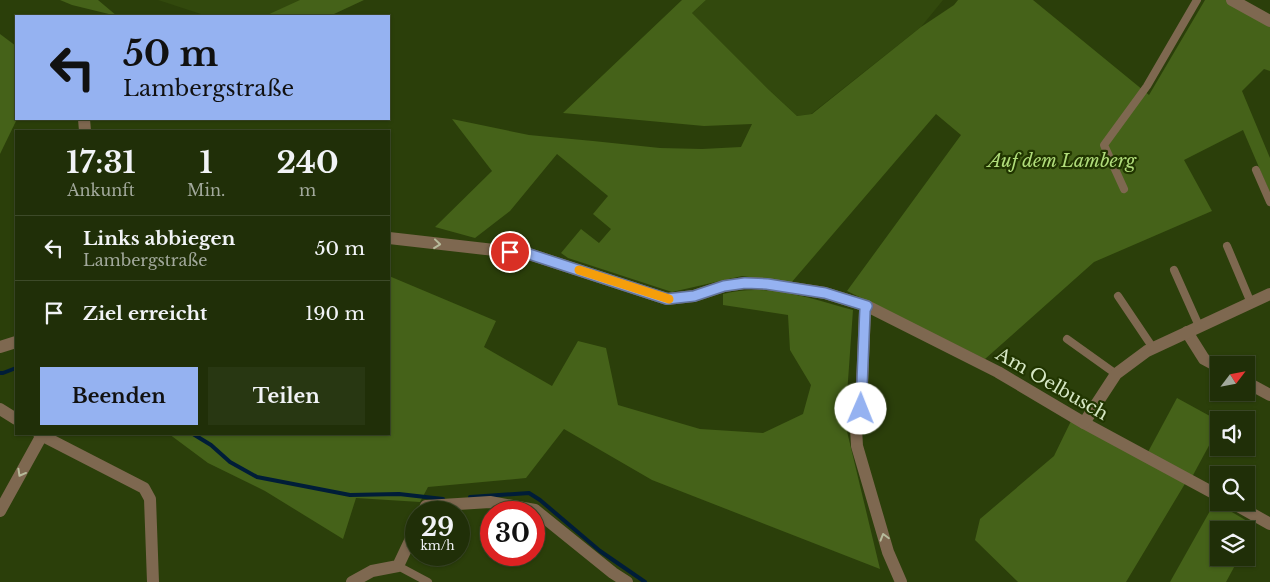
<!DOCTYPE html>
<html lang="de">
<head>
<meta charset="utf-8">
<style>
  :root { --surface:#202f08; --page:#283712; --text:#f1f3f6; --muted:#a2a99c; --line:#3d4a29; --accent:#95b2f1 }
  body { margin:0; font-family:"Libre Baskerville",serif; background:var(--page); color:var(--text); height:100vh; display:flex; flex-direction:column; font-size:19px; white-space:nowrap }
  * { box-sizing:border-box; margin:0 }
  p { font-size:16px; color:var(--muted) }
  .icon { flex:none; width:28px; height:28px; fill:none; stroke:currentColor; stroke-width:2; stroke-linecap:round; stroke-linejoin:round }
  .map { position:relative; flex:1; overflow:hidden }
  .panel { position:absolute; left:15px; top:130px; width:375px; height:305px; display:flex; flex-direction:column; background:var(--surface); border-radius:0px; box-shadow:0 1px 4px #0004,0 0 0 1px var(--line) }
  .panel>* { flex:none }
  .top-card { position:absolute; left:15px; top:15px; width:375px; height:105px; border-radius:0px; box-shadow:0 1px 4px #0004,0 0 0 1px var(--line); background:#95b2f1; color:#111; overflow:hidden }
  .needle { width:32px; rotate:58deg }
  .buttons { position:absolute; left:1210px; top:356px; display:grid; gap:10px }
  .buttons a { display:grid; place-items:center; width:45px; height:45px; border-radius:0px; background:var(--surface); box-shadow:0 1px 4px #0004,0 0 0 1px var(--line); font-size:25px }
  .speed { position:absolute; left:405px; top:501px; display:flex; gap:10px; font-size:25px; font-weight:700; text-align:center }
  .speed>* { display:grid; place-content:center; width:65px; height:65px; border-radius:50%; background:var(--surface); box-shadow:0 1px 4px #0004,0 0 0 1px var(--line); line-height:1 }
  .speed small { font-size:12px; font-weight:400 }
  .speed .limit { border:8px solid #d22; background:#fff; color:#111 }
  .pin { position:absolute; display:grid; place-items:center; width:42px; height:42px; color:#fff; margin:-21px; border:2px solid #fff; border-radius:50%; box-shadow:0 1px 5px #0007 }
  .me { position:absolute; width:55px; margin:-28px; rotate:1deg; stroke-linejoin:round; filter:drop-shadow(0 0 4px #0008) }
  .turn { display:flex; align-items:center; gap:18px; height:105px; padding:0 25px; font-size:22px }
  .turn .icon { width:65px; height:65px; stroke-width:2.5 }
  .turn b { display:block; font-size:35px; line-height:42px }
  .eta { display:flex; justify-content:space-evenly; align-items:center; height:85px; text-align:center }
  .eta b { font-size:30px; font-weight:700; line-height:35px }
  .cta { display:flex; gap:10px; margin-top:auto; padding:10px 25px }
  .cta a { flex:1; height:58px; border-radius:0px; background:var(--accent); color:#111; font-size:20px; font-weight:700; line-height:58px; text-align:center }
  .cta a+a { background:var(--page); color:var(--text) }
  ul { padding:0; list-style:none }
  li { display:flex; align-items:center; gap:15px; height:65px; padding:0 25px; border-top:1px solid var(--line) }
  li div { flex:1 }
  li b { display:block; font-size:19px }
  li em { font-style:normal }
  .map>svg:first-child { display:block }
</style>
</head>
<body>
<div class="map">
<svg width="1270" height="582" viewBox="0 0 1270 582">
  <rect width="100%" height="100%" fill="#2b3f0a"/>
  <!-- built -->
  <g fill="#32490d">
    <polygon points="158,0 344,0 289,16 207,16"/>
    <polygon points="706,0 943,0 921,27 811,114 797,116 769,90 692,13"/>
  </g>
  <!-- green -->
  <g fill="#456219">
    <polygon points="60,0 98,0 117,16 72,5"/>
    <polygon points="300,0 364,0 334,14 335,16 265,16"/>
    <polygon points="682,0 706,0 692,13 769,90 797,116 812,114 921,27 954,5 958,0 1033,0 1149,95 1205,0 1226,0 1270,25 1270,71 1264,69 1242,91 1270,158 1270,193 1243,130 1184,160 1212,211 1094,262 985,359 847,291 961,135 936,114 791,283 742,276 672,292 568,258 561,253 581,229 599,243 611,229 593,214 608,196 557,154 510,211 475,238 435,227 492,171 452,119 529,135 593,141 660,148 702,149 741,147 752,124 704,126 563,113"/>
    <polygon points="0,34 16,46 17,119 0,154"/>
    <path d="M389,276L496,321L484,347L552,386L578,341L606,348L618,405L700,429L763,433L803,414L811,385L790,350L788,315L723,305V294C767,282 811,299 853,310L845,423L880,569L652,480L564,429L526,478L428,487L420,502L356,498L343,539L265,491L208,463L169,434H389Z"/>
    <polygon points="1177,398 1219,421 1219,427 1192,477 1148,452"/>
    <polygon points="1071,421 1186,482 1126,582 1018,582 975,540 980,519 1054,456"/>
    <polygon points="1215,502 1247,521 1241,530 1219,530 1219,558 1239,558 1226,582 1170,582"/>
  </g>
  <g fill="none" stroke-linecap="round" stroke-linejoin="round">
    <!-- stream -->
    <g stroke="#001d38" stroke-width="4">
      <polyline points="0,373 3,373 16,368"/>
      <polyline points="193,434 211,445 230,462 257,477 350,495 399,494 443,499"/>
      <polyline points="470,497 529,493 540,500 600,551 645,582"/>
    </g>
    <!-- service -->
    <g stroke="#7e6850" stroke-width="8">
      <polyline points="1256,170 1270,202"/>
      <polyline points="1124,189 1104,145 1147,86 1197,0"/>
      <polyline points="1227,246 1251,303"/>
      <polyline points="1174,270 1199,326"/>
      <polyline points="1118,296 1153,348"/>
      <polyline points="1067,339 1116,374"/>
      <polyline points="398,566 428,582"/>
    </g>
    <!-- minor -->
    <g stroke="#7e6850" stroke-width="12">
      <polyline points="1232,0 1270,21"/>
      <polyline points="84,119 85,131"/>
      <polyline points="389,238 529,254 667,299 694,296 724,286 745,283 767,284 825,293 867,306 998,372 1084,423 1219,496"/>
      <polyline points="867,306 865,311 861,409 856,428 857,446 888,552 901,582"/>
      <polyline points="1187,332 1204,359 1219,367"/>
      <polyline points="0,347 16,342"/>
      <polyline points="1246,382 1270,395"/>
      <polyline points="0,409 16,419"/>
      <polyline points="1084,423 1116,374 1147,351 1270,294"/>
      <polyline points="39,434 144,488 150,499 153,582"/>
      <polyline points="1231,502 1270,524"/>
      <polyline points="0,511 42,435"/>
      <polyline points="423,512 426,506 490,502 535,510 613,573 627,582"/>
      <polyline points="352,582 372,571 398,566 416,528"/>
    </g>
  </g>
  <!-- one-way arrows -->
  <defs><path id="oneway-chevron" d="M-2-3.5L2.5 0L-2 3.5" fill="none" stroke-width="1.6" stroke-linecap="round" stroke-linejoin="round" transform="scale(1.25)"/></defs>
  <g stroke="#b7bb9b">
    <use href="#oneway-chevron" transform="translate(437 244) rotate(6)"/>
    <use href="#oneway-chevron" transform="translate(21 473) rotate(119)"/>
    <use href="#oneway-chevron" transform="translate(884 537) rotate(-106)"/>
  </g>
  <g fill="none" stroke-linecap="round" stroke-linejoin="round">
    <defs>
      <polyline id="route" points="510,252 529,254 667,299 694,296 724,286 745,283 767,284 825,293 867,306 865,310 861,409"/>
    </defs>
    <!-- route casing -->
    <use href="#route" stroke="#61749d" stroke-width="12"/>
    <!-- route -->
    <use href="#route" stroke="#95b2f1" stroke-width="9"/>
    <!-- slow -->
    <polyline stroke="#f59e0b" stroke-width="9" points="579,270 669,299"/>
  </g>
  <g text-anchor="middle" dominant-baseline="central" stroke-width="4.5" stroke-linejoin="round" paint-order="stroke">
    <!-- park labels -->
    <g font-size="18" font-style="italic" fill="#b0dc7a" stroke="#213500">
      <text x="1062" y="161">Auf dem Lamberg</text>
    </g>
    <!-- street labels -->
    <g font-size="18" fill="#d6e7c4" stroke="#213500">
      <text transform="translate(1052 384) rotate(30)">Am Oelbusch</text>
    </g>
  </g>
</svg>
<div class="buttons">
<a><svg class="needle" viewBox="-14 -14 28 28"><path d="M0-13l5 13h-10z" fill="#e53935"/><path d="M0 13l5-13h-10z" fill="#a2a99c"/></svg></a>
<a><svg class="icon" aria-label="sound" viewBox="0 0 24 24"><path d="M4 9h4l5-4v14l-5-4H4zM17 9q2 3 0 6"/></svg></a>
<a><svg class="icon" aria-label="search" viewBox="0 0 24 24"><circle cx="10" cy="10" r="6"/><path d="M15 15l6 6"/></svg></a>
<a><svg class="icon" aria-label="layers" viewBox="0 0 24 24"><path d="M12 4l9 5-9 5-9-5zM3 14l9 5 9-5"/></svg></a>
</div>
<div class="speed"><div>29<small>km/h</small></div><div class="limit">30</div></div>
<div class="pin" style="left:510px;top:252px;background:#d93025"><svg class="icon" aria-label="arrive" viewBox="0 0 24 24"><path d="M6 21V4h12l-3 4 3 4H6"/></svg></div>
<svg class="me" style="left:861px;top:409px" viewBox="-20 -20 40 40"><circle r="19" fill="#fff"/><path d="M0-13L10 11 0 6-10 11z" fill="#95b2f1"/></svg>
<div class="top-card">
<div class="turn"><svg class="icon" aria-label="left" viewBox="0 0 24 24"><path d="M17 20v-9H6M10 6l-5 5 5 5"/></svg><div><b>50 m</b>Lambergstraße</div></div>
</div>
<section class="panel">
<div class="eta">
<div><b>17:31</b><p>Ankunft</p></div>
<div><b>1</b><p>Min.</p></div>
<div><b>240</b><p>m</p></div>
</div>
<ul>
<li><svg class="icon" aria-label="left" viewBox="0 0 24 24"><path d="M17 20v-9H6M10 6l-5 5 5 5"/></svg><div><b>Links abbiegen</b><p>Lambergstraße</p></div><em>50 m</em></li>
<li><svg class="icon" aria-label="arrive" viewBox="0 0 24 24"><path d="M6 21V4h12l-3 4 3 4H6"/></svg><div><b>Ziel erreicht</b></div><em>190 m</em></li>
</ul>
<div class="cta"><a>Beenden</a><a>Teilen</a></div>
</section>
</div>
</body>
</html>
